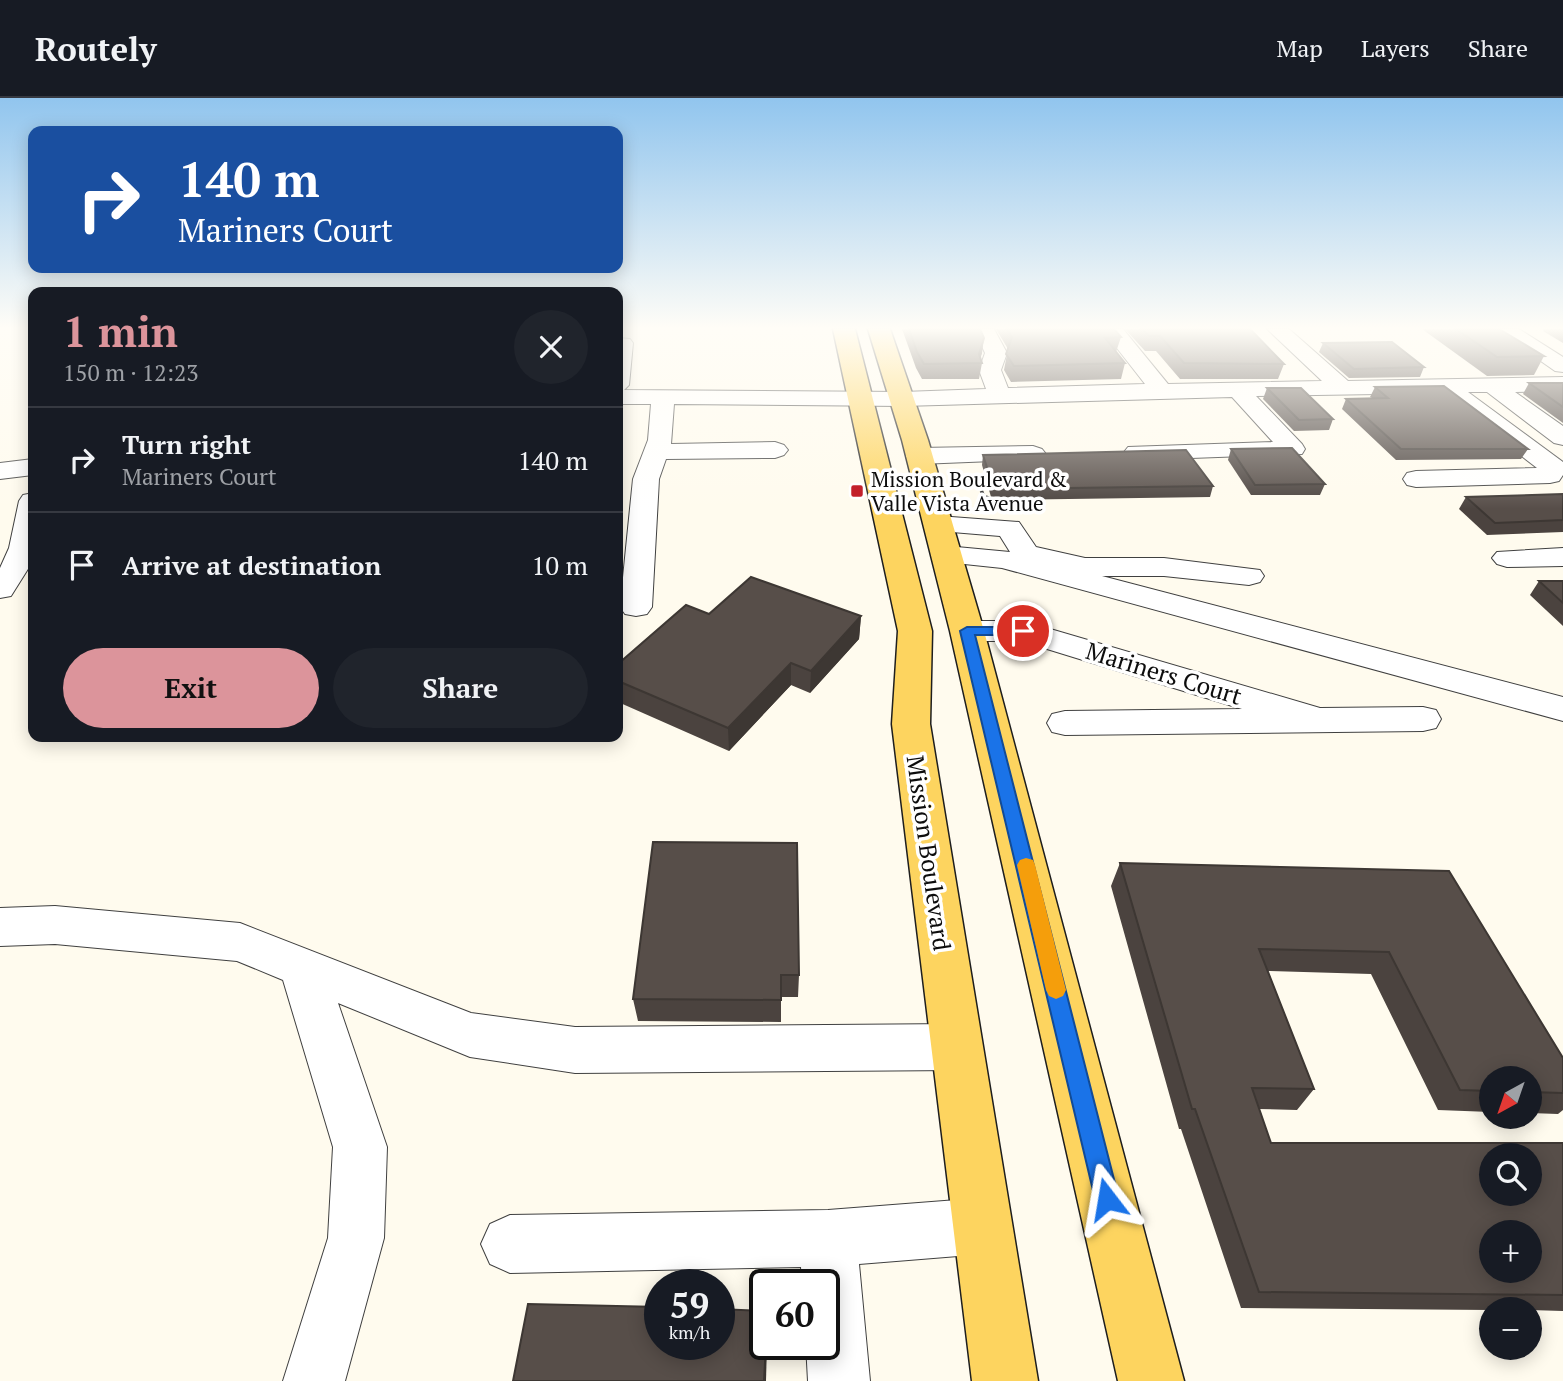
<!DOCTYPE html>
<html lang="en">
<head>
<meta charset="utf-8">
<style>
  :root { --surface:#171b24; --page:#20242c; --text:#f1f3f6; --muted:#9ea1a6; --line:#363941; --accent:#dc949b }
  body { margin:0; font-family:"PT Serif",serif; background:var(--page); color:var(--text); height:100vh; display:flex; flex-direction:column; font-size:26px; white-space:nowrap }
  * { box-sizing:border-box; margin:0 }
  p { font-size:23px; color:var(--muted) }
  .icon { flex:none; width:38px; height:38px; fill:none; stroke:currentColor; stroke-width:2; stroke-linecap:round; stroke-linejoin:round }
  .map { position:relative; flex:1; overflow:hidden }
  .sheet { position:absolute; left:28px; top:189px; width:595px; height:455px; display:flex; flex-direction:column; background:var(--surface); border-radius:14px; box-shadow:0 4px 18px #0003 }
  .sheet>* { flex:none }
  .top-card { position:absolute; left:28px; top:28px; width:595px; height:147px; border-radius:14px; box-shadow:0 4px 18px #0003; background:#1a4fa0; color:#fff; overflow:hidden }
  .needle { width:46px; rotate:220deg }
  .fabs { position:absolute; left:1479px; top:968px; display:grid; gap:14px }
  .fabs a { display:grid; place-items:center; width:63px; height:63px; border-radius:50%; background:var(--surface); box-shadow:0 4px 18px #0003; font-size:35px }
  .speed { position:absolute; left:644px; top:1171px; display:flex; gap:14px; font-size:35px; font-weight:700; text-align:center }
  .speed>* { display:grid; place-content:center; width:91px; height:91px; border-radius:50%; background:var(--surface); box-shadow:0 4px 18px #0003; line-height:1 }
  .speed small { font-size:18px; font-weight:400 }
  .speed .limit { border:4px solid #111; border-radius:10px; background:#fff; color:#111 }
  .pin { position:absolute; display:grid; place-items:center; width:60px; height:60px; color:#fff; margin:-30px; border:4px solid #fff; border-radius:50%; box-shadow:0 2px 7px #0007 }
  .me { position:absolute; width:77px; margin:-38px; rotate:346deg; stroke-linejoin:round; filter:drop-shadow(0 0 5px #0008) }
  .turn { display:flex; align-items:center; gap:24px; height:147px; padding:0 35px; font-size:32px }
  .turn .icon { width:91px; height:91px; stroke-width:2.5 }
  .turn b { display:block; font-size:49px; line-height:60px }
  .round { display:grid; place-items:center; flex:none; width:74px; height:74px; border-radius:37px; background:var(--page) }
  .summary { display:flex; align-items:center; justify-content:space-between; height:119px; padding:0 35px }
  h1 { font-size:42px; font-weight:700; line-height:52px; color:var(--accent) }
  .primary-button { display:flex; gap:14px; margin-top:auto; padding:14px 35px }
  .primary-button a { flex:1; height:80px; border-radius:42px; background:var(--accent); color:#111; font-size:28px; font-weight:700; line-height:80px; text-align:center }
  .primary-button a+a { background:var(--page); color:var(--text) }
  ul { padding:0; list-style:none }
  li { display:flex; align-items:center; gap:21px; height:105px; padding:0 35px; border-top:2px solid var(--line) }
  li div { flex:1 }
  li b { display:block; font-size:26px }
  li em { font-style:normal }
  header { display:flex; align-items:center; gap:42px; box-sizing:border-box; height:98px; padding:0 35px; background:var(--surface); border-bottom:2px solid var(--line) }
  header strong { font-size:33px }
  nav { display:flex; gap:38px; margin-inline-start:auto; font-size:24px }
  .map>svg:first-child { display:block }
</style>
</head>
<body>
<header>
<strong>Routely</strong>
<nav><a>Map</a><a>Layers</a><a>Share</a></nav>
</header>
<div class="map">
<svg width="1563" height="1283" viewBox="0 0 1563 1283">
  <rect width="100%" height="100%" fill="#fffbee"/>
  <g fill="none" stroke-linecap="round" stroke-linejoin="round">
    <defs>
      <g id="minor">
        <polygon points="974,231 994,231 1007,255 1001,272 1008,290 1145,286 1102,231 1123,231 1168,286 1322,283 1267,231 1289,231 1348,283 1563,279 1563,293 1515,294 1563,328 1563,347 1554,345 1487,294 1468,294 1563,364 1563,377 1559,383 1550,385 1416,389 1407,387 1403,381 1407,375 1416,373 1537,370 1440,295 1256,298 1302,346 1305,351 1302,356 1137,362 1128,359 1124,354 1128,349 1273,344 1232,299 903,308 674,306 671,346 775,344 784,347 788,352 784,357 775,360 666,361 659,381 652,509 647,516 636,518 625,516 620,509 633,381 648,342 651,306 618,306 618,240 630,241 633,245 629,287 624,292 903,294 986,291 979,272 985,255"/>
        <polygon points="1495,231 1519,231 1563,259 1563,274 1555,273"/>
        <polygon points="1033,348 1042,351 1046,356 1042,361 919,366 910,363 906,358 910,353 919,350"/>
        <polygon points="33,361 33,377 0,381 0,365"/>
        <polygon points="33,395 33,463 11,498 0,500 0,470 9,450 19,403 23,397"/>
        <polygon points="938,418 1019,424 1036,449 1085,460 1164,460 1260,472 1264,478 1260,484 1249,487 1164,478 1102,478 1563,599 1563,623 1002,470 936,463 931,457 936,451 946,448 1010,454 1000,438 928,432 924,426 928,420"/>
        <polygon points="1563,450 1563,468 1507,469 1497,466 1492,460 1497,454"/>
        <polygon points="967,523 1023,523 1320,610 1423,609 1436,612 1441,621 1436,630 1423,633 1065,637 1052,634 1047,625 1052,616 1065,613 1242,611 1021,543 967,543 956,540 951,533 956,526"/>
        <polygon points="55,808 240,825 471,915 575,929 957,926 974,933 982,949 974,965 957,972 575,975 470,959 338,905 387,1049 384,1140 345,1283 283,1283 328,1140 333,1049 283,882 237,863 55,846 0,848 0,810"/>
        <polygon points="983,1100 1003,1108 1011,1128 1003,1148 983,1156 859,1166 870,1283 808,1283 806,1246 824,1246 824,1186 802,1186 801,1169 510,1175 490,1166 481,1146 490,1126 510,1117 828,1112"/>
      </g>
      <g id="major">
        <polygon points="833,231 855,231 932,533 930,626 1038,1283 972,1283 892,626 898,533"/>
        <polygon points="868,231 890,231 928,342 984,533 1184,1283 1118,1283 950,533 902,342"/>
      </g>
    </defs>
    <!-- minor casing -->
    <use href="#minor" stroke="#404040" stroke-width="2"/>
    <!-- major casing -->
    <use href="#major" stroke="#1e1e1e" stroke-width="3"/>
    <!-- path -->
    <g stroke="#2f2f2f" stroke-width="3.5" stroke-dasharray="5 2.5" stroke-linecap="butt">
      <polyline points="976,379 983,397 991,402"/>
      <polyline points="954,384 978,383"/>
    </g>
    <!-- minor -->
    <use href="#minor" fill="#fff" fill-rule="evenodd"/>
    <!-- major -->
    <use href="#major" fill="#fdd45f" fill-rule="evenodd"/>
  </g>
  <!-- wall -->
  <g fill="#4b433f">
    <polygon points="902,231 980,231 982,255 980,260 982,265 979,281 922,281 916,270"/>
    <polygon points="996,231 1114,231 1121,239 1116,254 1125,265 1121,281 1011,284 1004,272 1008,251"/>
    <polygon points="1125,231 1250,231 1284,266 1278,281 1180,281 1156,253 1145,253"/>
    <polygon points="1422,231 1499,231 1544,258 1534,277 1487,278"/>
    <polygon points="1544,231 1563,231 1563,245 1543,233"/>
    <polygon points="1323,245 1424,269 1420,279 1349,280 1319,254"/>
    <polygon points="1529,285 1563,285 1563,325 1523,296"/>
    <polygon points="1375,289 1528,351 1521,361 1396,362 1342,311 1346,301 1372,300 1370,299"/>
    <polygon points="1267,290 1333,321 1329,332 1294,333 1263,301"/>
    <polygon points="1231,351 1325,386 1320,397 1251,397 1228,362"/>
    <polygon points="983,357 1213,388 1210,399 995,402 991,399 982,367"/>
    <polygon points="1563,396 1563,434 1487,437 1459,411 1466,399"/>
    <polygon points="1539,483 1563,483 1563,528 1530,497"/>
    <polygon points="709,516 861,518 859,541 810,595 791,587 729,653 618,604 618,566"/>
    <polygon points="653,744 799,877 798,899 781,899 781,924 638,923 633,901"/>
    <polygon points="1120,765 1449,773 1563,960 1563,1012 1558,1016 1530,1015 1530,980 1491,980 1491,1014 1438,1012 1371,876 1268,873 1314,991 1297,1012 1259,1011 1271,1045 1563,1045 1563,1213 1530,1212 1530,1211 1491,1211 1491,1212 1241,1210 1181,1031 1179,1031 1111,788"/>
  </g>
  <!-- shaded-wall -->
  <g fill="#3d3733">
    <polygon points="984,240 982,255 979,265 979,256"/>
    <polygon points="861,518 859,541 810,595 811,573"/>
    <polygon points="791,565 791,587 729,653 728,630"/>
    <polygon points="766,1246 767,1246 766,1283 764,1283"/>
  </g>
  <!-- building -->
  <g fill="#574e49" stroke="#3d3733" stroke-width="2" fill-rule="evenodd">
    <polygon points="909,231 980,231 984,240 979,256 982,265 924,266 917,254"/>
    <polygon points="1007,231 1114,231 1121,239 1105,240 1125,265 1014,268 1006,256 1012,239"/>
    <polygon points="1142,231 1250,231 1284,266 1184,265 1160,238 1149,238"/>
    <polygon points="1456,231 1499,231 1544,258 1497,259"/>
    <polygon points="1392,244 1424,269 1354,271 1323,245"/>
    <polygon points="1529,285 1563,285 1563,309"/>
    <polygon points="1444,288 1528,351 1401,351 1346,301 1388,300 1375,289"/>
    <polygon points="1267,290 1301,290 1333,321 1299,322"/>
    <polygon points="1292,350 1325,386 1255,387 1231,351"/>
    <polygon points="1186,352 1213,388 997,391 993,388 983,357"/>
    <polygon points="1563,396 1563,422 1495,425 1466,399"/>
    <polygon points="751,479 861,518 811,573 791,565 728,630 618,583 618,566 686,507 709,516"/>
    <polygon points="1539,483 1563,483 1563,505"/>
    <polygon points="653,744 797,745 799,877 781,877 781,902 633,901"/>
    <path d="M1120,765L1449,773L1563,960V995L1530,994V980H1491V993L1460,992L1389,854L1259,851L1314,991L1252,990L1271,1045H1563V1197L1259,1194L1195,1011H1192ZM1491,1057H1530V1096H1491ZM1491,1134H1530V1172H1491Z"/>
    <polygon points="528,1206 660,1209 660,1246 719,1246 719,1211 765,1213 766,1246 764,1283 513,1283"/>
  </g>
  <!-- sky -->
  <linearGradient id="sky" x2="0" y2="1"><stop stop-color="#91c5ee"/><stop offset="0.56" stop-color="#fffdf7"/><stop offset="1" stop-color="#fffdf7" stop-opacity="0"/></linearGradient>
  <rect width="1563" height="411" fill="url(#sky)"/>
  <!-- route -->
  <polygon fill="#1a73e8" stroke="#114b97" stroke-width="2" points="967,529 1023,529 1030,533 1023,537 975,537 1119,1101 1115,1110 1107,1113 1098,1110 1095,1101 960,533"/>
  <!-- slow -->
  <polygon fill="#f59e0b" points="1026,760 1033,762 1035,767 1066,892 1063,898 1056,901 1049,898 1046,892 1017,767 1020,762"/>
  <!-- markers -->
  <rect fill="#c3202b" stroke="#fff" stroke-width="2.5" x="850" y="386" width="14" height="14" rx="3.5"/>
  <g text-anchor="middle" dominant-baseline="central" stroke-width="7" stroke-linejoin="round" paint-order="stroke">
    <!-- far-poi labels -->
    <g font-size="21" fill="#0d0d0d" stroke="#fff" text-anchor="start">
      <text x="871" y="381">Mission Boulevard &amp;<tspan x="871" dy="24">Valle Vista Avenue</tspan></text>
    </g>
    <!-- street labels -->
    <g font-size="24" fill="#0d0d0d" stroke="#fff">
      <text transform="translate(1164 575) rotate(17)">Mariners Court</text>
      <text transform="translate(929 755) rotate(82)">Mission Boulevard</text>
    </g>
  </g>
</svg>
<div class="fabs">
<a><svg class="needle" viewBox="-14 -14 28 28"><path d="M0-13l5 13h-10z" fill="#e53935"/><path d="M0 13l5-13h-10z" fill="#9ea1a6"/></svg></a>
<a><svg class="icon" aria-label="search" viewBox="0 0 24 24"><circle cx="10" cy="10" r="6"/><path d="M15 15l6 6"/></svg></a>
<a>+</a>
<a>−</a>
</div>
<div class="speed"><div>59<small>km/h</small></div><div class="limit">60</div></div>
<div class="pin" style="left:1023px;top:533px;background:#d93025"><svg class="icon" aria-label="arrive" viewBox="0 0 24 24"><path d="M6 21V4h12l-3 4 3 4H6"/></svg></div>
<svg class="me" style="left:1107px;top:1101px" viewBox="-20 -20 40 40"><path d="M0-17L14 15 0 8-14 15z" fill="#1a73e8" stroke="#fff" stroke-width="4"/></svg>
<div class="top-card">
<div class="turn"><svg class="icon" aria-label="right" viewBox="0 0 24 24"><path d="M7 20v-9h11M14 6l5 5-5 5"/></svg><div><b>140 m</b>Mariners Court</div></div>
</div>
<section class="sheet">
<div class="summary"><div><h1>1 min</h1><p>150 m · 12:23</p></div><a class="round"><svg class="icon" aria-label="close" viewBox="0 0 24 24"><path d="M6 6l12 12M18 6L6 18"/></svg></a></div>
<ul>
<li><svg class="icon" aria-label="right" viewBox="0 0 24 24"><path d="M7 20v-9h11M14 6l5 5-5 5"/></svg><div><b>Turn right</b><p>Mariners Court</p></div><em>140 m</em></li>
<li><svg class="icon" aria-label="arrive" viewBox="0 0 24 24"><path d="M6 21V4h12l-3 4 3 4H6"/></svg><div><b>Arrive at destination</b></div><em>10 m</em></li>
</ul>
<div class="primary-button"><a>Exit</a><a>Share</a></div>
</section>
</div>
</body>
</html>
